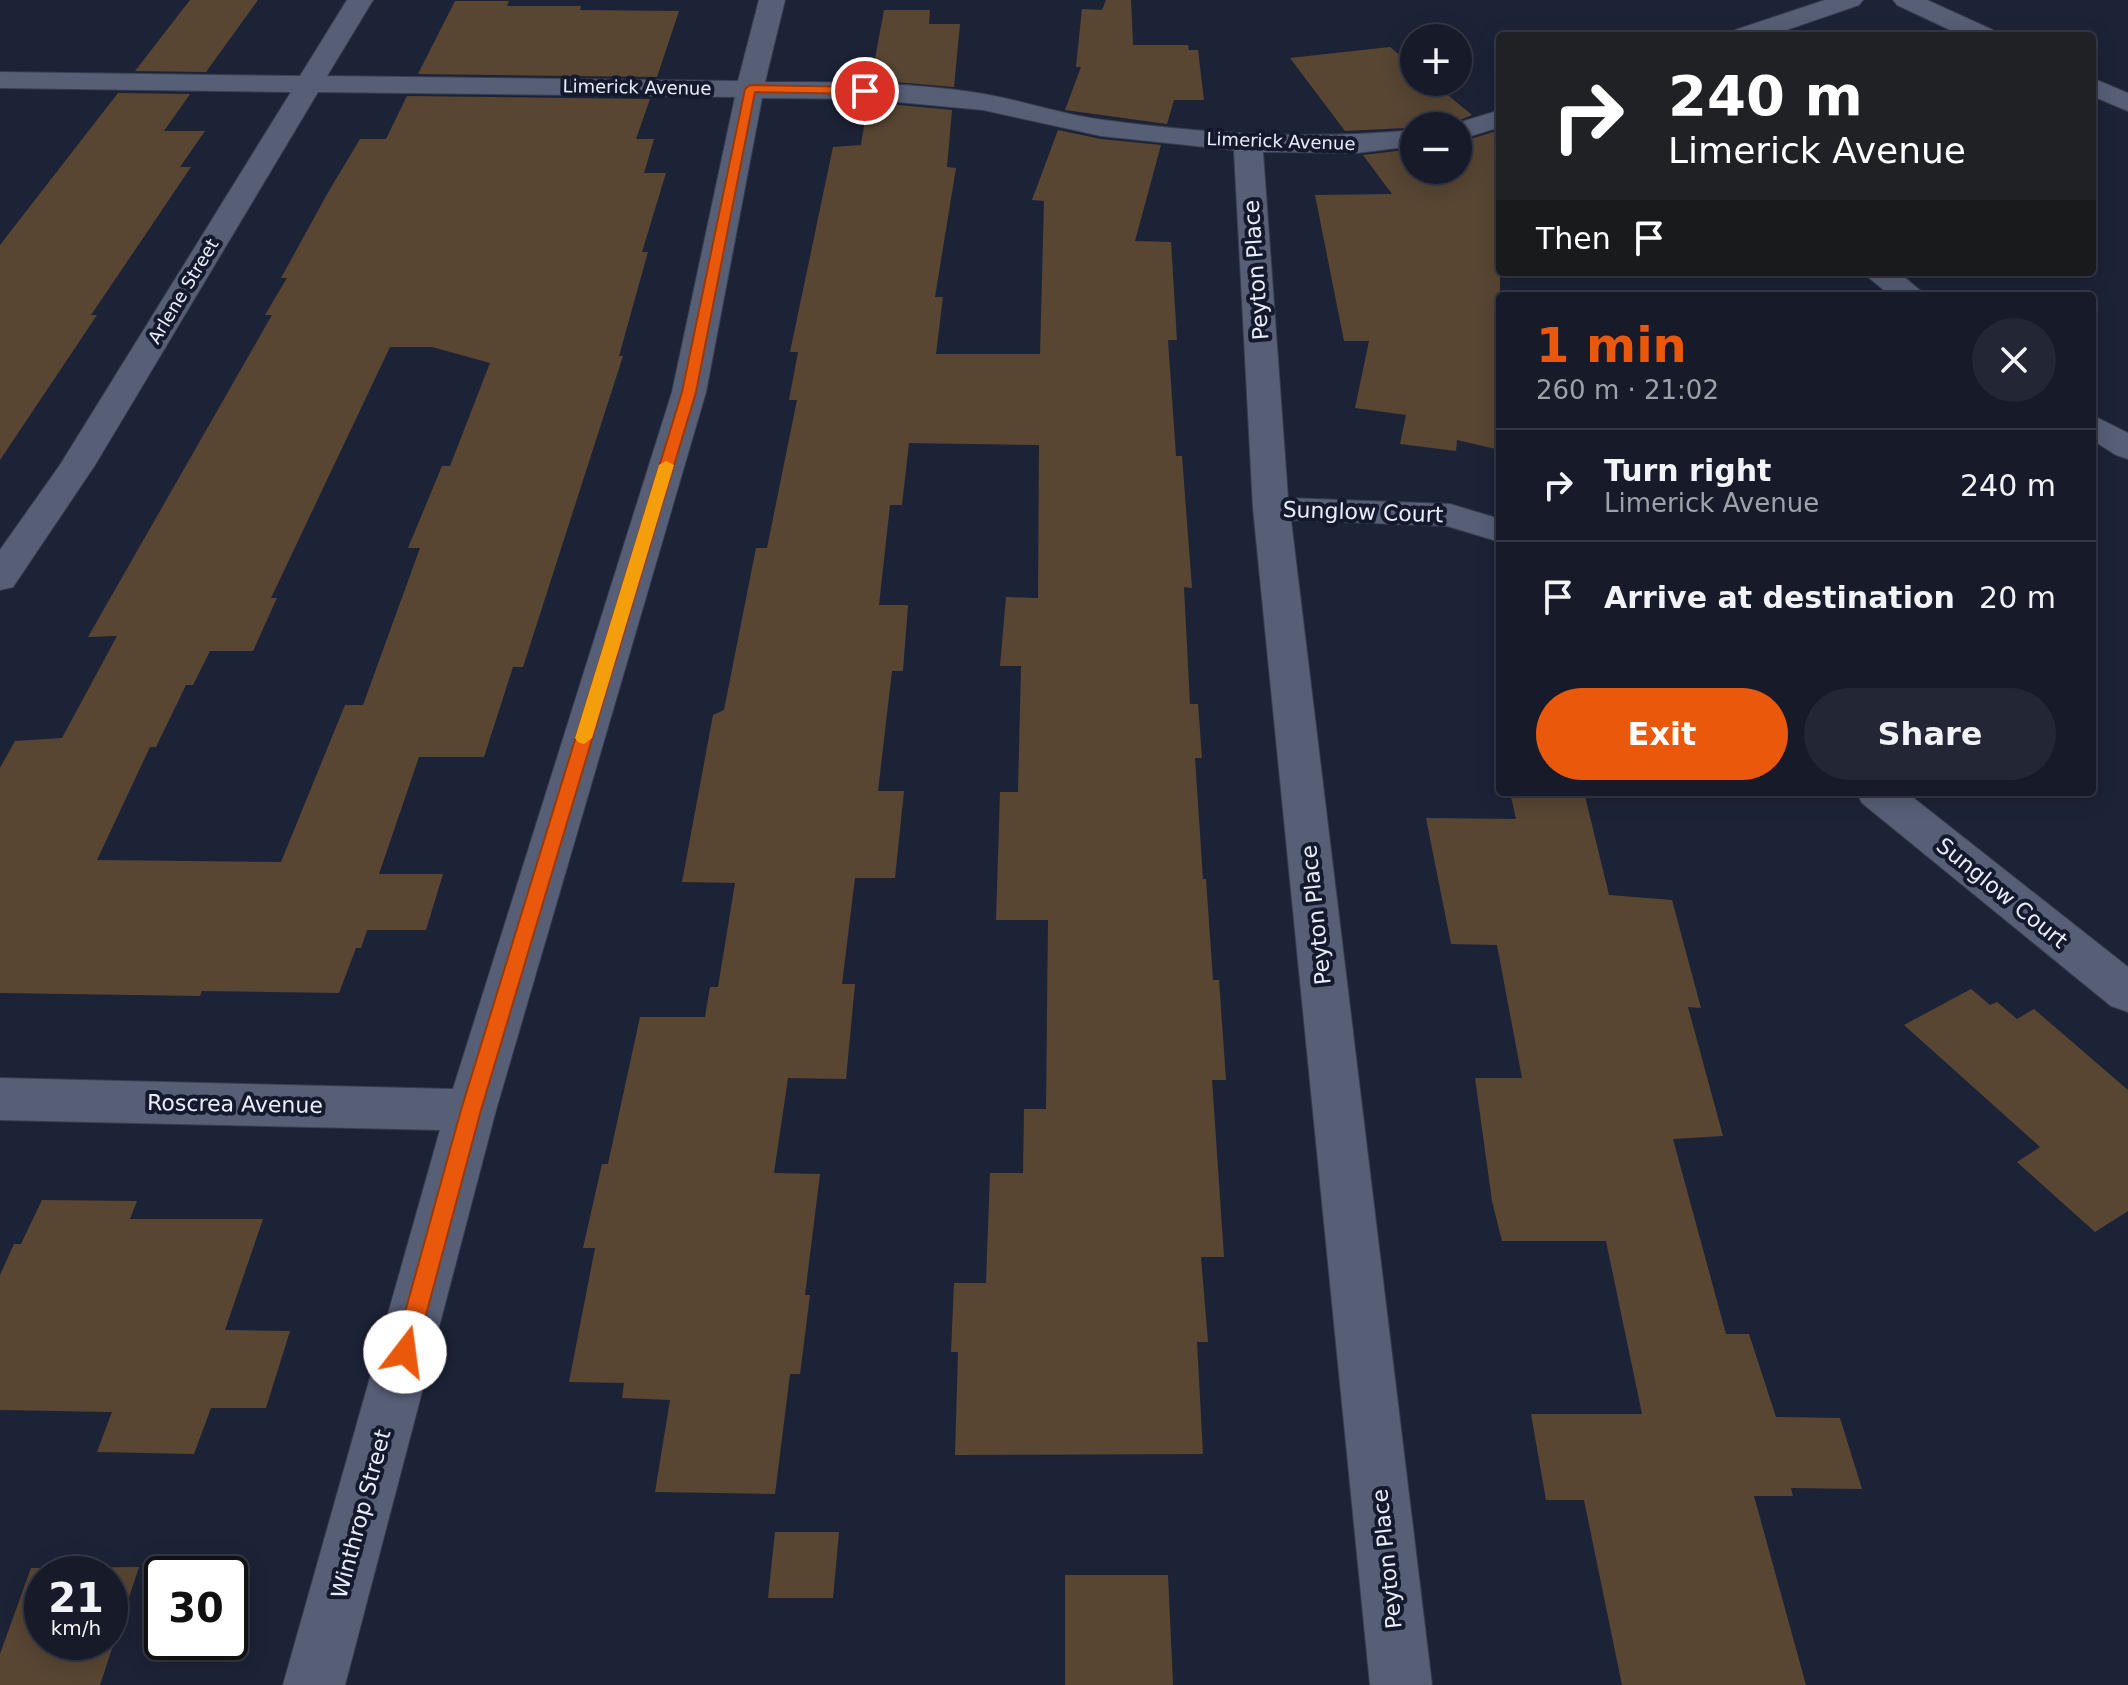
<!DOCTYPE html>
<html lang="en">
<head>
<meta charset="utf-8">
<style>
  :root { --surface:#161a29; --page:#232735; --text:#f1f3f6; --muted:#9ea1a8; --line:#353846; --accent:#ea580c }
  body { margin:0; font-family:"DejaVu Sans",sans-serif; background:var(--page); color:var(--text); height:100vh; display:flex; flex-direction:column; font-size:30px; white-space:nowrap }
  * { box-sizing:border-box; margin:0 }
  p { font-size:26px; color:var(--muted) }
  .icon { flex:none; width:44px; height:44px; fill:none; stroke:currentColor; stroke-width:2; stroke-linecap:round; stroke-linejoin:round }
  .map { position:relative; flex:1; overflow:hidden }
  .side { position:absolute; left:1496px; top:292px; width:600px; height:504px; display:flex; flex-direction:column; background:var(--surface); border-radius:8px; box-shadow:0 4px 20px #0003,0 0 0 2px var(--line) }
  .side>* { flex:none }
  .guide { position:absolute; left:1496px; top:32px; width:600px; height:244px; border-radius:8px; box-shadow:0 4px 20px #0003,0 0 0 2px var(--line); background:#202124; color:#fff; overflow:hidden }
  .tools { position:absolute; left:1400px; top:24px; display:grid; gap:16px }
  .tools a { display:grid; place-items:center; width:72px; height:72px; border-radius:50%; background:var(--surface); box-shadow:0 4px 20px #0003,0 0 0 2px var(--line); font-size:40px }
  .speed { position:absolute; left:24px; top:1556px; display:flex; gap:16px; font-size:40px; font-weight:700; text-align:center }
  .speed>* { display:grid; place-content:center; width:104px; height:104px; border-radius:50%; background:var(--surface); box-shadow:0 4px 20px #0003,0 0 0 2px var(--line); line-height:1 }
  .speed small { font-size:20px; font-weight:400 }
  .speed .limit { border:4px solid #111; border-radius:12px; background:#fff; color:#111 }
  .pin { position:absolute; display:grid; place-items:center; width:68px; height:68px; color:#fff; margin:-34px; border:4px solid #fff; border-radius:50%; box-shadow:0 2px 8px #0007 }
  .me { position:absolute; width:88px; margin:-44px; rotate:15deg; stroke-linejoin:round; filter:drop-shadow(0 0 6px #0008) }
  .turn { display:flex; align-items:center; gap:28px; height:168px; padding:0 40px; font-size:36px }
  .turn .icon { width:104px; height:104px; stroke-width:2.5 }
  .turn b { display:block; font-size:56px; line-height:68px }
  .then { display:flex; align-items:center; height:76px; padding:0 40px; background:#0003; gap:16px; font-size:30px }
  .round { display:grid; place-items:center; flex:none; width:84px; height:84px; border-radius:42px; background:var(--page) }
  .head { display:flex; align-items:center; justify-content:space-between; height:136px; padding:0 40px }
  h1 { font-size:48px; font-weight:600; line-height:60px; color:var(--accent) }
  .primary-button { display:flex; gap:16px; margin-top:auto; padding:16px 40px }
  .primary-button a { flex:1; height:92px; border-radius:48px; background:var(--accent); color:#fff; font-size:32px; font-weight:600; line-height:92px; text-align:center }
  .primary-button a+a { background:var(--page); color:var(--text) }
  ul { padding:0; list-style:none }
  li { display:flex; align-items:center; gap:24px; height:112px; padding:0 40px; border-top:2px solid var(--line) }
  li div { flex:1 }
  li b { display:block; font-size:30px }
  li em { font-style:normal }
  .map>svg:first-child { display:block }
</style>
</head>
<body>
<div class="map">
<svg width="2128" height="1685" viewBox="0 0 2128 1685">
  <rect width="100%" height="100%" fill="#1d2337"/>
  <!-- building -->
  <g fill="#584633" fill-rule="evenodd">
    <polygon points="190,0 258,0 206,72 135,71"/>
    <polygon points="1106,0 1131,0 1133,45 1188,45 1189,50 1198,50 1204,100 1174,100 1167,124 1065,110 1081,67 1076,67 1082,9 1102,10"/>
    <polygon points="455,1 509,1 507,6 581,6 580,10 679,11 657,77 418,74"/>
    <polygon points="884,10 930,10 929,24 960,24 954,87 871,80"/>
    <polygon points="1390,47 1414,67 1414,82 1432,82 1472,115 1445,126 1345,131 1290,58"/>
    <polygon points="118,93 190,94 164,131 205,131 180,167 191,167 91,315 97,315 0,460 0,245"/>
    <path d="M407,96L650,99L636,139H654L644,173H666L642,252H648L619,356H623L523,667H513L484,757H419L379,874H443L426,930H367L361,948H356L339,993L202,991L200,996L0,993V768L15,741L62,738L117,636L88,637L272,315H265L287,278H281L326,196L360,139H386ZM390,347H432L490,363L450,466H442L408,548H420L363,705H345L281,862L97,860L150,747H156L186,685H193L210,651H253L277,598H271Z"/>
    <polygon points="868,102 952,110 947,167 956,168 935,297 943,297 936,354 1040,354 1044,201 1032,200 1058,130 1101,139 1161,145 1135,241 1171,242 1177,340 1168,340 1176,456 1182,456 1192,588 1184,587 1190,704 1198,704 1202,758 1195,758 1203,879 1206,879 1213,980 1219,980 1226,1080 1212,1080 1224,1257 1201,1257 1208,1342 1197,1342 1203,1454 955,1455 958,1352 951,1352 954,1283 986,1283 990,1173 1023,1173 1024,1109 1046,1109 1048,920 996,920 1000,792 1018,792 1021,666 1000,666 1006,597 1038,598 1039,445 909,443 902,505 890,505 879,605 908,605 903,671 892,671 878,791 904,791 895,878 855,878 842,984 855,984 846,1079 788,1078 774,1173 820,1174 805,1295 810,1295 800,1374 790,1374 775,1494 655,1492 670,1400 622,1398 624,1383 569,1382 595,1248 583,1248 602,1164 608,1164 640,1017 705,1017 710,987 718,987 735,883 682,882 713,715 724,710 756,548 767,548 797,400 789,400 798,352 790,352 833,147 861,145"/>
    <polygon points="1493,132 1500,138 1500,450 1457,440 1456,451 1400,444 1406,415 1355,408 1369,341 1344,341 1315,195 1392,194 1363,155 1414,149 1414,170 1458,170 1458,143"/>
    <polygon points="1510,792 1584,792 1609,895 1672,900 1701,1008 1688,1007 1723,1136 1673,1139 1726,1334 1749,1334 1776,1417 1840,1418 1862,1489 1791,1488 1793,1496 1754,1496 1806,1685 1622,1685 1584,1500 1546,1500 1531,1414 1642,1414 1606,1241 1502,1241 1492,1201 1475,1078 1522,1078 1497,945 1451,944 1426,818 1516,819"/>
    <polygon points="1971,989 1990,1005 1997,1002 2017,1019 2034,1009 2128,1090 2128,1211 2095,1232 2017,1162 2040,1147 1904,1025"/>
    <polygon points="42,1200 137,1201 130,1219 263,1219 225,1330 290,1331 266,1408 211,1408 194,1454 97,1452 112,1412 0,1410 0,1275 14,1244 21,1244"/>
    <polygon points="775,1532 839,1532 833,1598 768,1598"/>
    <path d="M139,1567L100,1685H0V1654L31,1568ZM42,1574H110V1642H42Z"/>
    <polygon points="1065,1575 1168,1575 1173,1685 1065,1685"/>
  </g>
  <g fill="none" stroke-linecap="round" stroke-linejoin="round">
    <defs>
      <g id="minor">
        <path d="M347,0H373L327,76L738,81L759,0H785L765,82C838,82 913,82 984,94C1024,101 1064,115 1104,120C1207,134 1311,140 1414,130V146L1357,153L1263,152L1288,498L1450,504L1500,519V542L1447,526L1291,520L1432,1685H1370L1253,508L1234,150L1101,136L983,110L865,99L762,98L706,392L496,1110L345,1685H283L440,1130L0,1120V1078L453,1089L672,392L735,97L318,92L95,465L13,587L0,590V550L60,465L291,92L0,88V72L300,76Z"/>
        <polygon points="1825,0 1863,0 1859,5 1769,36 1731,36 1735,30"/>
        <polygon points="1893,0 1927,0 1993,30 1997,36 1963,36 1897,5"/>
        <polygon points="2092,78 2128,93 2128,111 2092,96"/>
        <polygon points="1500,110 1500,127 1458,140 1458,126 1448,126"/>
        <polygon points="1862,272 1898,272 1927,296 1891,296"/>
        <polygon points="2092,415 2128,433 2128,459 2116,455 2092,440"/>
        <polygon points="1856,792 1906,792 2128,967 2128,1012 2111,1006 1862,803"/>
      </g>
    </defs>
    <!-- minor casing -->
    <use href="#minor" stroke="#393e4f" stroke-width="2"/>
    <!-- minor -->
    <use href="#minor" fill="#575f77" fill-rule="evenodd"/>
  </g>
  <!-- route -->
  <polygon fill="#ea580c" stroke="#983908" stroke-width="2" points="750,85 865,87 871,91 865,94 755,92 696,392 481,1110 416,1352 413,1359 405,1363 397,1359 394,1352 461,1110 682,392 745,89"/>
  <!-- slow -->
  <polygon fill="#f59e0b" points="666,461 674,465 592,738 584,744 578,742 575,738 659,465"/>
  <g text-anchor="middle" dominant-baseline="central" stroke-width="8" stroke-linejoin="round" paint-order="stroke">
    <!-- far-street labels -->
    <g font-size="18" fill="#e9eefc" stroke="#14192d">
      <text transform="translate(637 87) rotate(1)">Limerick Avenue</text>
      <text transform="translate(1281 141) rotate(2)">Limerick Avenue</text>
      <text transform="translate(183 291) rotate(-59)">Arlene Street</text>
    </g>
    <!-- street labels -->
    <g font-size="22" fill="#e9eefc" stroke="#14192d">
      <text transform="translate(1256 270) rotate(-94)">Peyton Place</text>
      <text transform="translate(1363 512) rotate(2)">Sunglow Court</text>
      <text transform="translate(2002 893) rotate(39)">Sunglow Court</text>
      <text transform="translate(1316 915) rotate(-96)">Peyton Place</text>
      <text transform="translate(235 1104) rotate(1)">Roscrea Avenue</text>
      <text transform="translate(361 1514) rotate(-75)">Winthrop Street</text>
      <text transform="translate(1387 1559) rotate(-96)">Peyton Place</text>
    </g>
  </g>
</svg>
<div class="tools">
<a>+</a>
<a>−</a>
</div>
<div class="speed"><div>21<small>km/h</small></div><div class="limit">30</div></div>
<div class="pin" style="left:865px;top:91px;background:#d93025"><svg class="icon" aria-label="arrive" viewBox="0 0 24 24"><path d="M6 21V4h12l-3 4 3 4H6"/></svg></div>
<svg class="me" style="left:405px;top:1352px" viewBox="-20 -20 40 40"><circle r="19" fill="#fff"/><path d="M0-13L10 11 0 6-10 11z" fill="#ea580c"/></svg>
<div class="guide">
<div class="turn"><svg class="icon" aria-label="right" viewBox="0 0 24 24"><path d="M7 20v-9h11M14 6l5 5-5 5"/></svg><div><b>240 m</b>Limerick Avenue</div></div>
<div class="then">Then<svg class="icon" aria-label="arrive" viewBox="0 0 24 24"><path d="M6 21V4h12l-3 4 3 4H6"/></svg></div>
</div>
<section class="side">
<div class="head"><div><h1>1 min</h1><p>260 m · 21:02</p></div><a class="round"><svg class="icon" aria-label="close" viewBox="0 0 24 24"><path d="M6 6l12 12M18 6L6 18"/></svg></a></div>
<ul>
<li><svg class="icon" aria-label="right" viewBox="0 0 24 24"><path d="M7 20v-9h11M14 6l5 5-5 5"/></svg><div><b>Turn right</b><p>Limerick Avenue</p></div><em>240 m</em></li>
<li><svg class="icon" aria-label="arrive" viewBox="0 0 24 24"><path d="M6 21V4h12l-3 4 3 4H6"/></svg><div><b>Arrive at destination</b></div><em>20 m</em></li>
</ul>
<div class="primary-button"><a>Exit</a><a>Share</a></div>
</section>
</div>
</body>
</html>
